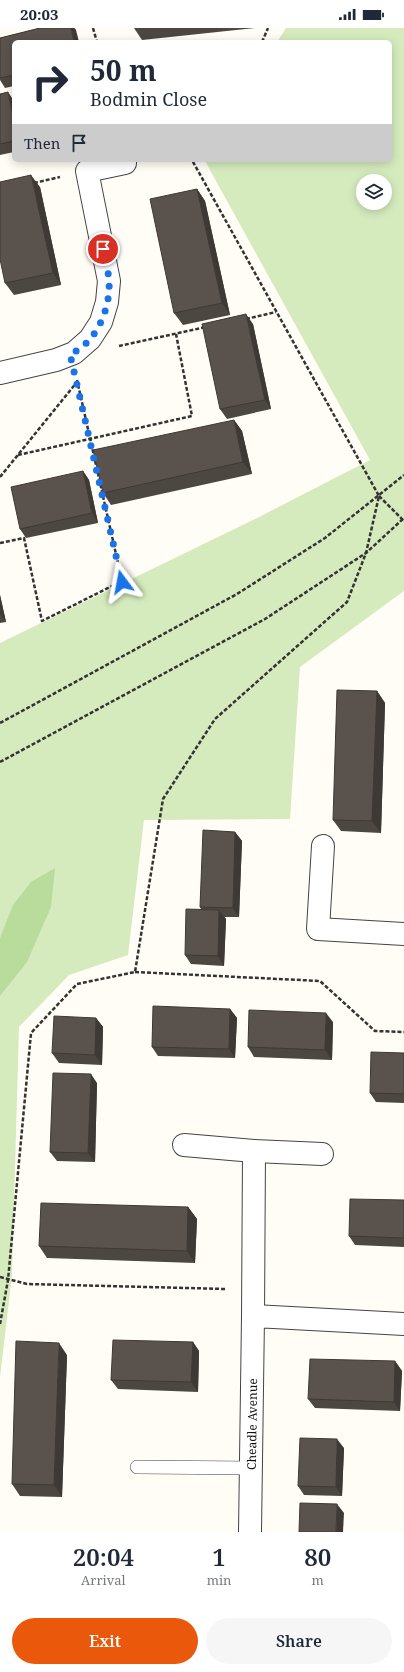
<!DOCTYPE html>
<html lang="en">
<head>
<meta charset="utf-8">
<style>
  :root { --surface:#fff; --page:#f6f6f7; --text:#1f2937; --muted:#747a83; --accent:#ea580c }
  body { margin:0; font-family:"Noto Serif",serif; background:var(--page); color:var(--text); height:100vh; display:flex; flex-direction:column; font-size:15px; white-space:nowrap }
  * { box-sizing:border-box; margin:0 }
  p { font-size:13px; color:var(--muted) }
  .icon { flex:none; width:22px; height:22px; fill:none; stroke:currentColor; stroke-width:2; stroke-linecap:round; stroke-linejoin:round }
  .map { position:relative; height:1504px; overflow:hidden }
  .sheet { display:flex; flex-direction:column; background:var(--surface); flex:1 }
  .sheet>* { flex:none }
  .banner { position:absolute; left:12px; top:12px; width:380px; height:122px; border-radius:6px; box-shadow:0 2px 10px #0003; background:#fff; color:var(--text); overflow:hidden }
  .buttons { position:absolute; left:356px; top:146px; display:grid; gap:8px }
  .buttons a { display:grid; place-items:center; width:36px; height:36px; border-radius:50%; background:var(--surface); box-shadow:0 2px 10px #0003; font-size:20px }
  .pin { position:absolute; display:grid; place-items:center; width:34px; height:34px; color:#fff; margin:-17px; border:2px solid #fff; border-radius:50%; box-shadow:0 1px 4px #0007 }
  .me { position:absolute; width:44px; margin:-22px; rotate:347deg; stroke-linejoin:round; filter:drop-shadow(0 0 3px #0008) }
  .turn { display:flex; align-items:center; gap:14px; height:84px; padding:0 12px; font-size:18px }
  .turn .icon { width:52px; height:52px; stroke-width:2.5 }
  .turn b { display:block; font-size:28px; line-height:34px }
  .then { display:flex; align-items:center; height:38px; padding:0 12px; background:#0003; gap:8px; font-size:15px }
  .eta { display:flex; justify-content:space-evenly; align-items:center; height:68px; text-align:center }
  .eta b { font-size:24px; font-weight:600; line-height:28px }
  .primary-button { display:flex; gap:8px; margin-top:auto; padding:8px 12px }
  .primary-button a { flex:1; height:46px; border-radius:24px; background:var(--accent); color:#fff; font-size:16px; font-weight:600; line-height:46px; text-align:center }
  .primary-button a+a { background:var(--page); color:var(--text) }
  .status { display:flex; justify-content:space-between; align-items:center; height:28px; padding:0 20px; background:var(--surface); direction:ltr }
  .status svg { height:11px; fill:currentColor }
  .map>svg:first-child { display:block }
</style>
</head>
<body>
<div class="status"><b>20:03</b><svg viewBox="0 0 49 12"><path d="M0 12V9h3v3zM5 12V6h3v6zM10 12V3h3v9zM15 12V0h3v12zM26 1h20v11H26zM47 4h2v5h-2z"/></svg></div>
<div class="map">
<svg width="404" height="1504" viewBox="0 0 404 1504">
  <rect width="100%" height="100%" fill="#fffdf5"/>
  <!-- green -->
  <path fill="#d5ebbd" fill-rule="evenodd" d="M286,0H404V563L300,639L290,791L144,792L128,927L69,947L19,999L12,1247L0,1349V615L259,489L370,432L205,133L390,132V14H277ZM363,153H385V175H363Z"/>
  <!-- forest -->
  <polygon fill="#b9dc9c" points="55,840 51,879 27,934 0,968 0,910 13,877 31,854"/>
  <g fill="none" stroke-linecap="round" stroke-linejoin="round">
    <defs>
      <polyline id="lane" points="137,1439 252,1440"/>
      <g id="street">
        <polyline points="0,345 56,332 74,325 90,311 101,294 107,274 109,253 87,143 125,135"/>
        <polyline points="323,818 318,901 404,906"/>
        <polyline points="184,1117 254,1123 322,1126"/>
        <polyline points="253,1288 254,1123"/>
        <path id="s1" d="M250,1504L253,1288L404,1296"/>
      </g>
    </defs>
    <!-- lane casing -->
    <use href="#lane" stroke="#444" stroke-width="14"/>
    <!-- street casing -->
    <use href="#street" stroke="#444" stroke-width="24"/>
    <!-- path -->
    <g stroke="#333" stroke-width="2.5" stroke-dasharray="4 2" stroke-linecap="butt">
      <polyline points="93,0 97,14"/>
      <polyline points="262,14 268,0"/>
      <polyline points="34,155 60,149"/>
      <polyline points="246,291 276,284"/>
      <polyline points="119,318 206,299"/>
      <polyline points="18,427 192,388 176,306"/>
      <polyline points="0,449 77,354"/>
      <polyline points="379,468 404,493"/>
      <polyline points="0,515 24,510 42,593 122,553 77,352"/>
      <polyline points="0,695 237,566 325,510 404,447"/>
      <polyline points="0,734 265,591 366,525 404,490"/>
      <polyline points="135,944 320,953 375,1003 404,1004"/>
      <polyline points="0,1249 27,1256 226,1261"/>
      <polyline points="0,1296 8,1252 31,1005 77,956 135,944 163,771 215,691 347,574 366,525 379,468 192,132"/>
    </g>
    <!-- lane -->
    <use href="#lane" stroke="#fff" stroke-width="13"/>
    <!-- street -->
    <use href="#street" stroke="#fff" stroke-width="22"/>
  </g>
  <!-- wall -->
  <g fill="#4d4742">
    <polygon points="40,0 74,0 76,2 14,14 14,58 5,60 0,52 0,10"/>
    <polygon points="134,0 255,0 142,12"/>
    <polygon points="0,66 14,73 14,124 0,127"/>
    <polygon points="40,159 61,257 14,267 5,255"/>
    <polygon points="197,161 205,173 230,287 183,297 174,285"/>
    <polygon points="253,296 271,381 227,391 220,381"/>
    <polygon points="234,392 242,403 252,446 111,477 103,465"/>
    <polygon points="83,443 89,452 98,495 26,510 20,501"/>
    <polygon points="0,567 6,594 0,595"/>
    <polygon points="377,663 385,675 381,805 341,803 333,792"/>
    <polygon points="235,804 242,813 239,889 224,889 226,891 224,938 191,936 185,927 201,881 200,879"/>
    <polygon points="230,981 237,990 235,1030 158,1028 152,1019"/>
    <polygon points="96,990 103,999 102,1037 59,1035 52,1025"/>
    <polygon points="333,994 332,1032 254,1029 248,1019"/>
    <polygon points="404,1025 404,1075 376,1074 370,1065"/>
    <polygon points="97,1055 95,1134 57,1133 50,1124"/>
    <polygon points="404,1172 404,1219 355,1217 349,1208"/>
    <polygon points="188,1179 197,1191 195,1235 47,1230 39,1218"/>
    <polygon points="193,1314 199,1323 198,1364 118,1361 111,1352"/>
    <polygon points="67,1327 62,1469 20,1468 12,1456"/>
    <polygon points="395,1333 402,1343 400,1383 315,1380 308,1371"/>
    <polygon points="344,1420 342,1468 304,1467 298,1458"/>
  </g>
  <!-- shaded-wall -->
  <g fill="#3f3936">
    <polygon points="71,0 74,0 76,2 79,14 74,14"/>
    <polygon points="8,64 14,73 14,91"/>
    <polygon points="31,147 40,159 61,257 53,245"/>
    <polygon points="197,161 205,173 230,287 222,275"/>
    <polygon points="246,286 253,296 271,381 265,372"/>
    <polygon points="234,392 242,403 252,446 243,434"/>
    <polygon points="83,443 89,452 98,495 92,485"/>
    <polygon points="0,567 6,594 0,586"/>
    <polygon points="377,663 385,675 381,805 372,793"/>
    <polygon points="235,804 242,813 239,889 233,880"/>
    <polygon points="219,882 226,891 224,938 218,928"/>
    <polygon points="230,981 237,990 235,1030 229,1021"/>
    <polygon points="326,985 333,994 332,1032 325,1022"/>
    <polygon points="96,990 103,999 102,1037 95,1027"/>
    <polygon points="91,1046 97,1055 95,1134 88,1125"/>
    <polygon points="188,1179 197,1191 195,1235 187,1223"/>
    <polygon points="193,1314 199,1323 198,1364 191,1354"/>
    <polygon points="59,1315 67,1327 62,1469 54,1457"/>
    <polygon points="395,1333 402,1343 400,1383 394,1374"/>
    <polygon points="337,1411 344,1420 342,1468 336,1459"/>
    <polygon points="337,1476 344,1485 343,1504 336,1504"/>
  </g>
  <!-- building -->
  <g fill="#5a524d" stroke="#3f3936">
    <polygon points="40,0 71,0 74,14 14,14 14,47 0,50 0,10"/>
    <polygon points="8,64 14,91 14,113 0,116 0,66"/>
    <polygon points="31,147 53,245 5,255 0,231 0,154"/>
    <polygon points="197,161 222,275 174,285 150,171"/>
    <polygon points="246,286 265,372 220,381 202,296"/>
    <polygon points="234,392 243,434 103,465 93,422"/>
    <polygon points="83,443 92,485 20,501 11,459"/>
    <polygon points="337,662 377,663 372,793 333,792"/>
    <polygon points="203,802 235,804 233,880 200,879"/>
    <polygon points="186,881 219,882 218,928 185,927"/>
    <polygon points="153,978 230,981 229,1021 152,1019"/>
    <polygon points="249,982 326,985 325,1022 248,1019"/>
    <polygon points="54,988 96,990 95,1027 52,1025"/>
    <polygon points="371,1024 404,1025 404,1066 370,1065"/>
    <polygon points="53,1045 91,1046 88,1125 50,1124"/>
    <polygon points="350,1171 404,1172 404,1210 349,1208"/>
    <polygon points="41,1175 188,1179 187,1223 39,1218"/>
    <polygon points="113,1312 193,1314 191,1354 111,1352"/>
    <polygon points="16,1313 59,1315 54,1457 12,1456"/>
    <polygon points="310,1331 395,1333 394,1374 308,1371"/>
    <polygon points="300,1410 337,1411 336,1459 298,1458"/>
    <polygon points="300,1475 337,1476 336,1504 299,1504"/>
  </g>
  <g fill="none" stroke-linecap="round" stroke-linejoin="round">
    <!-- route -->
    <path stroke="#1a73e8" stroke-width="7" stroke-dasharray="0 12.6" d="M103,221C105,231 108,242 109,252C111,279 97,315 70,326L122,554"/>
  </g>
  <g text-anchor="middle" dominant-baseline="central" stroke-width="4" stroke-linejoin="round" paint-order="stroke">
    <!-- street labels -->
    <g font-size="12" fill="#111" stroke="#fff">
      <text stroke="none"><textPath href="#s1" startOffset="108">Cheadle Avenue</textPath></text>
    </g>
  </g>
</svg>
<div class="buttons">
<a><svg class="icon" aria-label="layers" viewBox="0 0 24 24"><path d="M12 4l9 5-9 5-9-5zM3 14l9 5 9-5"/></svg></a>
</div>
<div class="pin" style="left:103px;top:221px;background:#d93025"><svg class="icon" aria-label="arrive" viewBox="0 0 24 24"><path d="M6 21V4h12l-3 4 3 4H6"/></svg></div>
<svg class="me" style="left:122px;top:554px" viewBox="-20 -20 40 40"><path d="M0-17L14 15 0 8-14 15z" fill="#1a73e8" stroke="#fff" stroke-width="4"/></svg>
<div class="banner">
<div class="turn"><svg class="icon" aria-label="right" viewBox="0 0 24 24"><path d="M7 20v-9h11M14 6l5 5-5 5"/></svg><div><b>50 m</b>Bodmin Close</div></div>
<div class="then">Then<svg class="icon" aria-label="arrive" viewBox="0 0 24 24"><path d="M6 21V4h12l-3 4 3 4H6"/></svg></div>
</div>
</div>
<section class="sheet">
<div class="eta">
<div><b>20:04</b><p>Arrival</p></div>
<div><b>1</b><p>min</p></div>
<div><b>80</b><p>m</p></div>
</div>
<div class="primary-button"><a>Exit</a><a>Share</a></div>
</section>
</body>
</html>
